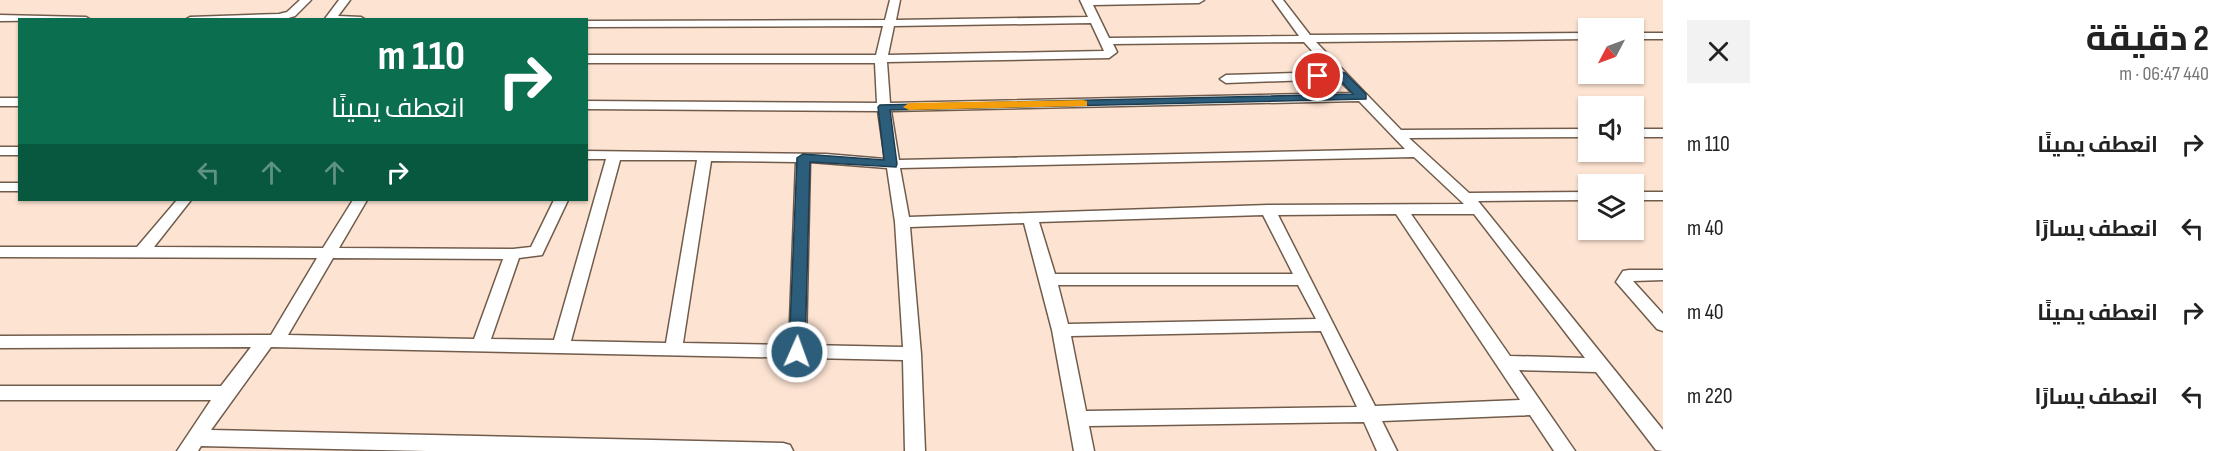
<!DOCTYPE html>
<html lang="ar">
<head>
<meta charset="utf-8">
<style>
  :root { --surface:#fff; --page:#f2f2f2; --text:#222; --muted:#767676 }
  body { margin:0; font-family:"Sofia Sans Condensed",Cairo,sans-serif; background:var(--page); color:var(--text); direction:rtl; height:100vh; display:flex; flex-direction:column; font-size:22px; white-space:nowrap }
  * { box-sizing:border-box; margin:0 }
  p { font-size:20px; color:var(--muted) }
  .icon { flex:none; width:33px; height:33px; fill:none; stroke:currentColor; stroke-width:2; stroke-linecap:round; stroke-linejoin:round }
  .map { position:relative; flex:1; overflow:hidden; direction:ltr }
  .panel { display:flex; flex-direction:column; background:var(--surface); width:570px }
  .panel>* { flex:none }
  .hud { position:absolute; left:18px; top:18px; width:570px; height:183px; border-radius:0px; box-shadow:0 2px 4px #0004; direction:rtl; background:#0b6e4f; color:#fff; overflow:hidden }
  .needle { width:39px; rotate:229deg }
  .tools { position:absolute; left:1578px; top:18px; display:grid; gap:12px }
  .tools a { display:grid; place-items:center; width:66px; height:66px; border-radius:0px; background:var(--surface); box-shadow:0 2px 4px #0004; font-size:30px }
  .pin { position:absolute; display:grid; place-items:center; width:51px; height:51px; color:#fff; margin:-26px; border:3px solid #fff; border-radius:50%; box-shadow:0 2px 6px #0007 }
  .me { position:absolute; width:66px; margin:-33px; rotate:2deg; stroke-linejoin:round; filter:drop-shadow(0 0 4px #0008) }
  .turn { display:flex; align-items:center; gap:21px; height:126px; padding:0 24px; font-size:27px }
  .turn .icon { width:78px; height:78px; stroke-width:2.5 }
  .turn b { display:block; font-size:42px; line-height:51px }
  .lanes { display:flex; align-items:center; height:57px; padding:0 24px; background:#0003; justify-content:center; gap:30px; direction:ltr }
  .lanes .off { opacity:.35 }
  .round { display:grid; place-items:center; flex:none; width:63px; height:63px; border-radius:0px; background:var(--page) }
  .headline { display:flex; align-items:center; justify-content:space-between; height:102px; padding:0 24px }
  h1 { font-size:36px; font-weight:700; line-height:45px }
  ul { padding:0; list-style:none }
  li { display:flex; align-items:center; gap:18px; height:84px; padding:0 24px }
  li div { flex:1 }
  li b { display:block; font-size:22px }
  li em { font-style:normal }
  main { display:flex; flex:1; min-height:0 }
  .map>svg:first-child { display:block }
</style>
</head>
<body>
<main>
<section class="panel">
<div class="headline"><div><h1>2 دقيقة</h1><p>440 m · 06:47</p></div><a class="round"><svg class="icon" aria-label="close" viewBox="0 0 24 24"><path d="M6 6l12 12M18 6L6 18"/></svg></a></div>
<ul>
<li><svg class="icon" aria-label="right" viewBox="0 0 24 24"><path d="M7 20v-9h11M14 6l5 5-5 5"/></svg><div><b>انعطف يمينًا</b></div><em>110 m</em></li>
<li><svg class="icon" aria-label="left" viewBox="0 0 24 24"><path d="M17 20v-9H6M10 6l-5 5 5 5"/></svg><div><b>انعطف يسارًا</b></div><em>40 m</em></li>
<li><svg class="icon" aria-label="right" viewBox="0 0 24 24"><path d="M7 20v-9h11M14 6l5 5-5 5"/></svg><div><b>انعطف يمينًا</b></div><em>40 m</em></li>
<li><svg class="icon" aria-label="left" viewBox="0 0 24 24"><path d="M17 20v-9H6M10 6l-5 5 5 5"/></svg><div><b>انعطف يسارًا</b></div><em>220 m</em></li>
</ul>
</section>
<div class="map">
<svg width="1663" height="451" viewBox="0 0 1663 451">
  <rect width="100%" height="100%" fill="#fde4d2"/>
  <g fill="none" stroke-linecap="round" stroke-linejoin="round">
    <defs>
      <g id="minor">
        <polygon points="300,0 311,0 295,16 282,20 185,20 190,17 279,14 287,12"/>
        <polygon points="339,0 350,0 338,16 361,17 366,20 324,20"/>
        <path d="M890,0H900L896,20L1088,17L1080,0H1204L1199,3L1093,5L1109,38L1299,36L1273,0H1283L1310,35L1588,33V39L1316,42L1401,130L1588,129V137L1409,138L1469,193L1588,192V200L1478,201L1663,430V451L1656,450L1596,372L1519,370L1575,451H1554L1530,415L1382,421L1397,451H1377L1364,422L1089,426L1094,451H1074L1052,330L1024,223L910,227L921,354L925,451H905L903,360L271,347L211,430L783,443L790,445L793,451H427L201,446L198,451H177L211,400H0V386H221L251,347L0,348V336L271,335L317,258L0,257V247H137L177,200H191L154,247L323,248L353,200H367L339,248L513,249L531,247L554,200H568L542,255L519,258L491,339L554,340L606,159H586V151L826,154L885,159L878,111L586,109V101L877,103L875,63H586V55H876L883,26L586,27V21L885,20ZM1091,23L1104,51L888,55L894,26ZM1304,42L1331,72L1226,75L1220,79L1226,83L1338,79L1352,93L890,103L887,62L1109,58L1117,52L1113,44ZM1359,101L1405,149L899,160L891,111ZM1414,157L1464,204L1268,205L909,217L900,168ZM620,160H697L666,343L571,341ZM711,161L796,162L789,345L683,343ZM810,162L887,168L895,222L903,347L806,345ZM1396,214L1520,400L1375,406L1278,215ZM1411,214H1474L1585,358L1510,356ZM1263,215L1293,274H1055L1039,222ZM333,258L503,259L474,339L288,335ZM1058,285H1298L1316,319L1068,324ZM1321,331L1357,407L1086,411L1071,336Z"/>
        <polygon points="0,15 86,17 91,20 0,21"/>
        <rect x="1634" y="33" width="29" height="6"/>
        <rect x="0" y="98" width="20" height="8"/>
        <rect x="1634" y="129" width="29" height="8"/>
        <rect x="0" y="147" width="20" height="8"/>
        <rect x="0" y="183" width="20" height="8"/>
        <rect x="1634" y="192" width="29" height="8"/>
        <polygon points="1629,270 1663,270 1663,280 1633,281 1663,314 1663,331 1657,329 1616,282 1623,271"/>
      </g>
    </defs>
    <!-- minor casing -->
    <use href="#minor" stroke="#715c4c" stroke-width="3"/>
    <!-- minor -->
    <use href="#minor" fill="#fff" fill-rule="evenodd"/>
  </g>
  <!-- route -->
  <polygon fill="#2c5d7b" stroke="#1d3c50" stroke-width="1.5" points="1342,72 1345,73 1366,94 1366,99 890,110 897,164 896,167 810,162 805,352 803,356 792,356 789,352 797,158 803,154 884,160 878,107 880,105 1353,94 1339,79 1318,80 1313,76 1318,73"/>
  <!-- slow -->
  <polygon fill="#f59e0b" points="1083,100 1087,101 1087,106 909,110 903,107 909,103"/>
</svg>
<div class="tools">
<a><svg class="needle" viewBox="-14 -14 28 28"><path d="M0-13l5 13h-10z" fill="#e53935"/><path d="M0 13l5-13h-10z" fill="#767676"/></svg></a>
<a><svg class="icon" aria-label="sound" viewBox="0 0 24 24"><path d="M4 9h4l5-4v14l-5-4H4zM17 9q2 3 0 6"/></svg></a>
<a><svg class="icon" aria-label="layers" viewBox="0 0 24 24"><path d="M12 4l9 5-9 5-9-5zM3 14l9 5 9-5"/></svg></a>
</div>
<div class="pin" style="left:1318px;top:76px;background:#d93025"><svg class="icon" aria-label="arrive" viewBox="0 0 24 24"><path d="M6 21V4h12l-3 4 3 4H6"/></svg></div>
<svg class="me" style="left:797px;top:352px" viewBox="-20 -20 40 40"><circle r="17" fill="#2c5d7b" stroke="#fff" stroke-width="3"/><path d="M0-11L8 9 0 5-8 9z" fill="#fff"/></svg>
<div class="hud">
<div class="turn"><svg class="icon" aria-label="right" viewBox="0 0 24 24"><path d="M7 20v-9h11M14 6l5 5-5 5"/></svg><div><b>110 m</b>انعطف يمينًا</div></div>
<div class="lanes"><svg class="icon off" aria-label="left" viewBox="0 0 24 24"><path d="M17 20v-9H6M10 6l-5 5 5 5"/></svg><svg class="icon off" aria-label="ahead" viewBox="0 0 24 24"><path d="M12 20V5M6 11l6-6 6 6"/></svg><svg class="icon off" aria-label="ahead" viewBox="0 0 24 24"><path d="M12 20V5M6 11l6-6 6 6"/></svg><svg class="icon" aria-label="right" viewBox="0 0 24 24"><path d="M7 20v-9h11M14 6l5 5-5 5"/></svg></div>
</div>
</div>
</main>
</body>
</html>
